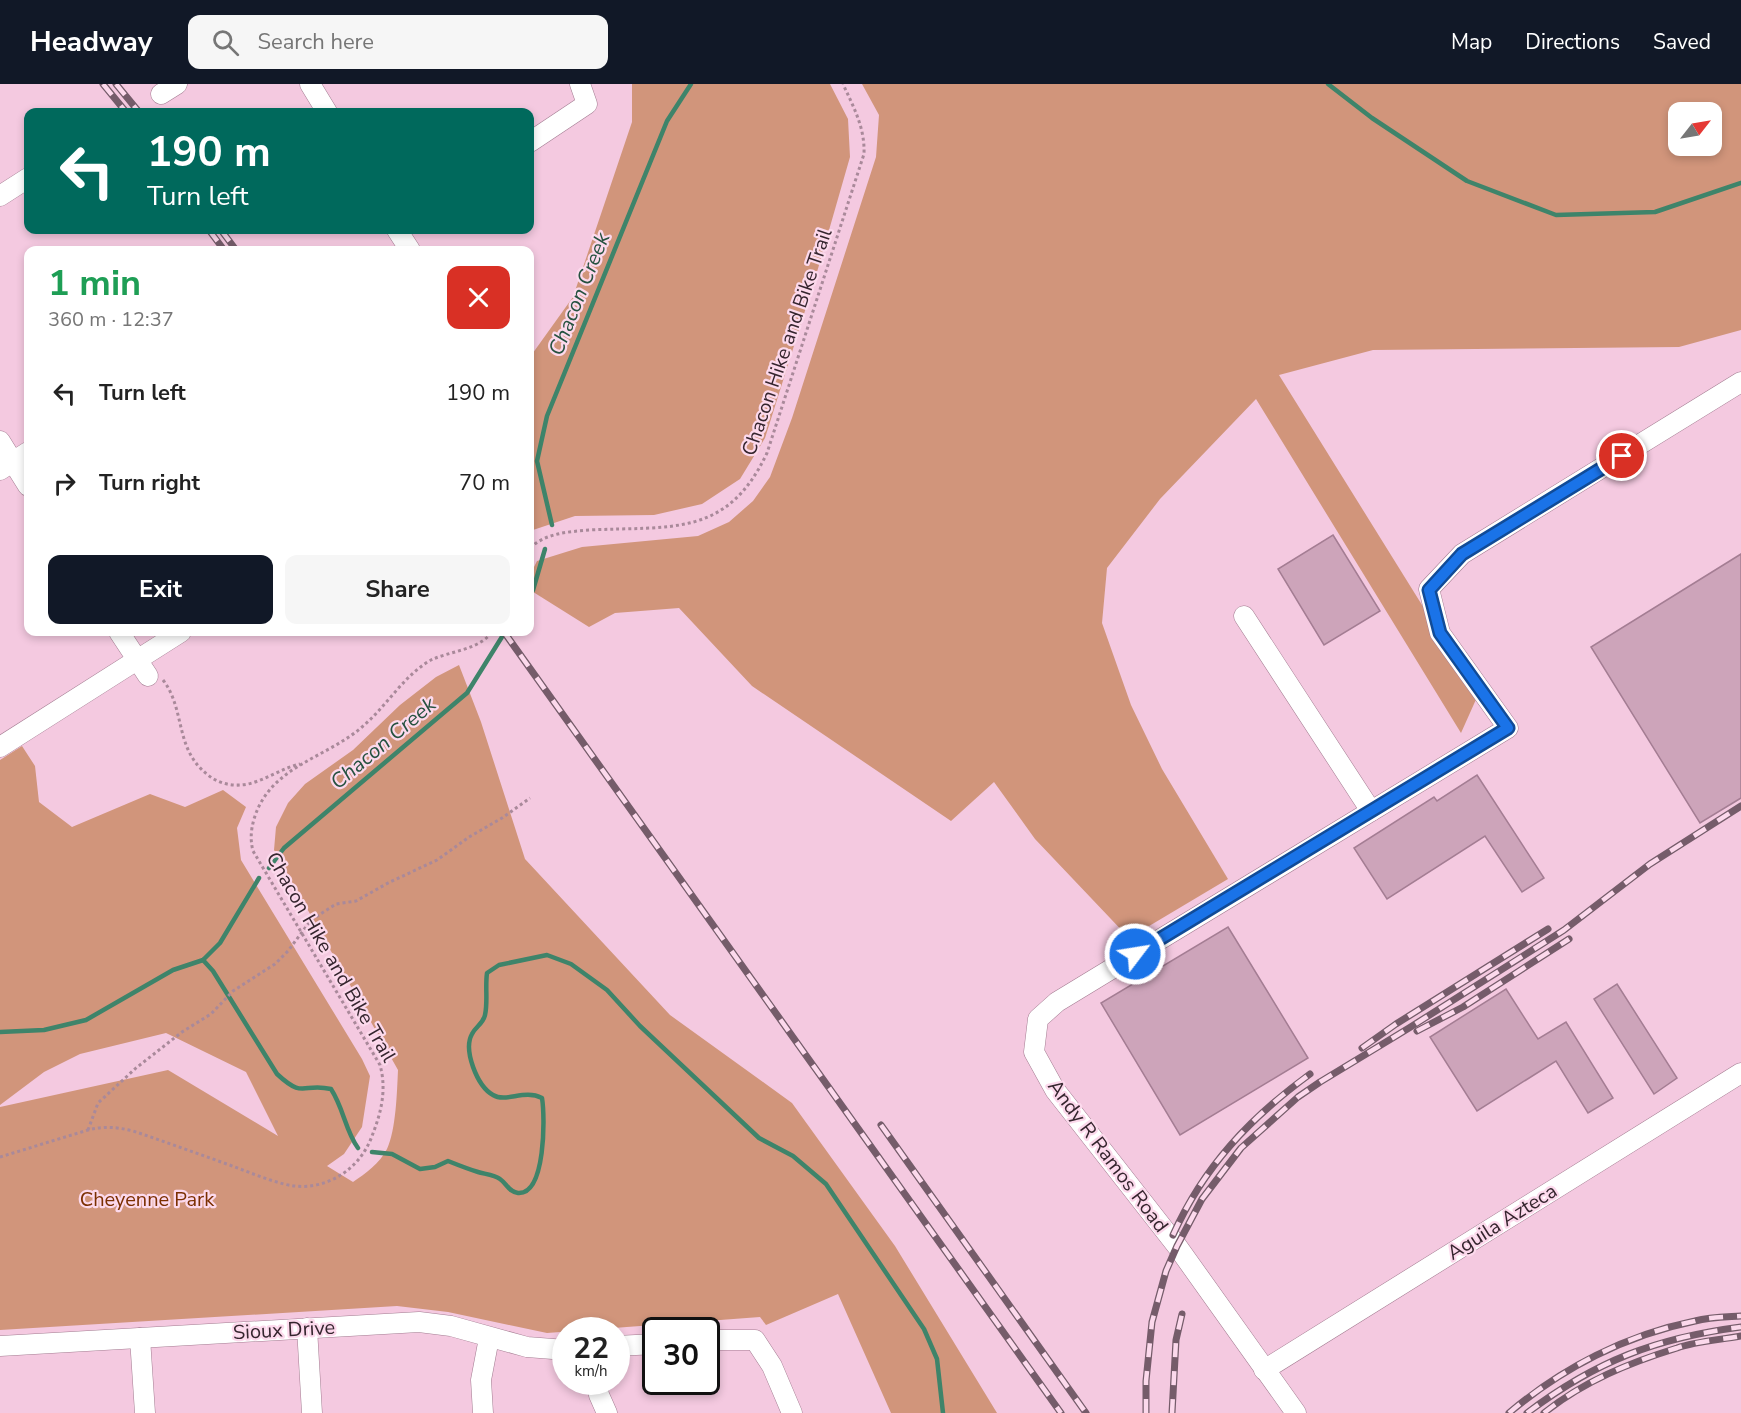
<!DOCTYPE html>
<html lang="en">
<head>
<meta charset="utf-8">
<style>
  :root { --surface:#fff; --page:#f6f6f6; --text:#222; --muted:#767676; --accent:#111827 }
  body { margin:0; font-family:"Nunito Sans",sans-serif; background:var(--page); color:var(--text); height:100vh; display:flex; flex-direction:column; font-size:22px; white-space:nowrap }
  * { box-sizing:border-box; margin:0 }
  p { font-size:20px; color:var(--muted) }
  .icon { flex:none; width:33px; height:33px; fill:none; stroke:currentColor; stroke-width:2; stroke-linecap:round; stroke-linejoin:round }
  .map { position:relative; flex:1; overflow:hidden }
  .drawer { position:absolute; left:24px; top:162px; width:510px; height:390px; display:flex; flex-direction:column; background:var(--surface); border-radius:12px; box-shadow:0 3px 9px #0003 }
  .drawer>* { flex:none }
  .banner { position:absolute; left:24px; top:24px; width:510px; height:126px; border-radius:12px; box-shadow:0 3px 9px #0003; background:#00695c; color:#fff; overflow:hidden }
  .needle { width:39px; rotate:59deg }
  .controls { position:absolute; left:1668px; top:18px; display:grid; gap:12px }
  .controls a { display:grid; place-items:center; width:54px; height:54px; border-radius:12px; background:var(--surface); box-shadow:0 3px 9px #0003; font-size:30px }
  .speed { position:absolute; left:552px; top:1233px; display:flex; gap:12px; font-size:30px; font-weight:700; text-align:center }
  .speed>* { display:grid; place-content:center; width:78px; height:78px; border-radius:50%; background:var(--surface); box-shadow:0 3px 9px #0003; line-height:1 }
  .speed small { font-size:15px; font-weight:400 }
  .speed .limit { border:3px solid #111; border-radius:9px; background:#fff; color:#111 }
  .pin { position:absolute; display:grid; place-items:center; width:51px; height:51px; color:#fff; margin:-26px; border:3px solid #fff; border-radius:50%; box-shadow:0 2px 6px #0007 }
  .me { position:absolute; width:66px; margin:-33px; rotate:59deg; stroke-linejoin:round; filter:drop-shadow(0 0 4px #0008) }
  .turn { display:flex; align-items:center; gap:21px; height:126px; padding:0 24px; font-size:27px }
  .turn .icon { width:78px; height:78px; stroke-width:2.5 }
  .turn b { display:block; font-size:42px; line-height:51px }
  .round { display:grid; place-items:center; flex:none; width:63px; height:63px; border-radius:12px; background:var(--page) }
  .headline { display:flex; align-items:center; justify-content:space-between; height:102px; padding:0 24px }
  h1 { font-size:36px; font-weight:700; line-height:45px; color:#1e9e55 }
  .button { display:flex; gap:12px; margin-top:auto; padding:12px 24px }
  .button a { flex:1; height:69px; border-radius:12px; background:var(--accent); color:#fff; font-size:24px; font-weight:700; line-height:69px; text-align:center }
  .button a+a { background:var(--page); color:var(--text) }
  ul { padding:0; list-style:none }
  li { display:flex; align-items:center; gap:18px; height:90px; padding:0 24px }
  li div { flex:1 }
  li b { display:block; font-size:22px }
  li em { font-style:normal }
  header { display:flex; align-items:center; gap:36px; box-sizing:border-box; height:84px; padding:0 30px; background:var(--accent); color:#fff }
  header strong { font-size:28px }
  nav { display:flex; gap:33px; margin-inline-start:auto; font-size:21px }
  .search { width:420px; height:54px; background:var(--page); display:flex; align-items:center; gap:15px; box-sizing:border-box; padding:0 21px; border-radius:12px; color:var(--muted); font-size:22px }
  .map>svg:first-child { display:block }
</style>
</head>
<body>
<header>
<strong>Headway</strong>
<div class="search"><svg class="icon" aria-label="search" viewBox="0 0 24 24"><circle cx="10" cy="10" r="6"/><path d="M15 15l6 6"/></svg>Search here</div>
<nav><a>Map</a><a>Directions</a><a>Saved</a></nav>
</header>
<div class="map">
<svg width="1741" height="1329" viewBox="0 0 1741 1329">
  <rect width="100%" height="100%" fill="#f4c9e0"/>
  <!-- green -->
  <g fill="#d1957b" fill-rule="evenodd">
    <polygon points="632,0 830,0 848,35 850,73 815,195 765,354 740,395 702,420 654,431 575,432 530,447 530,273 573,213 632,38"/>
    <path d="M862,0H1741V246L1679,263L1373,266L1279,291L1478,611L1461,649L1256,315L1160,415L1107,484L1102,539L1131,621L1162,685L1228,795L1129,854L1035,755L994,698L951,737L752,602L679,524L615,529L589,543L530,506L532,487L537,477L582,463L698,452L729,438L753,417L770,393L792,334L876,73L879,31ZM1678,28H1712V62H1678Z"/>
    <path d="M459,581L481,638L525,775L670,931L792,1019L895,1162L997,1329H891L838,1210L766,1241L760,1233L547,1249L448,1228L397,1222L0,1246V1023L168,986L278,1052L246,988L166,949L80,970L44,988L0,1021V676L22,662L35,682L39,718L72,743L150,710L185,723L223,706L246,723L237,744L241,776L362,975L370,992L362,1043L344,1070L327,1082L353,1098C365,1090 380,1079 387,1065C396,1046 397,1008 398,986L274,766L276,743L288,719L305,700L353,666L400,621L436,593Z"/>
  </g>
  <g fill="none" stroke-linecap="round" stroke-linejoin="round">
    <!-- stream -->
    <g stroke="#3e846a" stroke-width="4.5">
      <polyline points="1328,0 1372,34 1467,97 1556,131 1655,128 1741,99"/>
      <polyline points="552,441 537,377 547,332 667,37 691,0"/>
      <polyline points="530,511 533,506 545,465"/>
      <polyline points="269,784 284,764 467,609 505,548"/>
      <path d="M203,876L213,887L277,990C305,1016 302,998 331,1005C344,1025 345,1046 358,1064"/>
      <polyline points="0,948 44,946 86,936 173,886 203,876 220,859 259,794"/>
      <path d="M372,1068L392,1070L420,1085L435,1083L448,1077C458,1081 468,1085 478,1088C485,1090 495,1091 500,1095C507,1100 509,1108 518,1109C546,1111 545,1032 542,1014C524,1005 506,1019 493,1011C477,1002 463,966 472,950C476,942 483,940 485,931C488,918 485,903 487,889L499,881L547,871L571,880L607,906L640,942L759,1054L793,1072L826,1100L924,1245L937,1275L943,1329"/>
    </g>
  </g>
  <!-- building -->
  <g fill="#cda4ba" stroke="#a47d93" stroke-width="1.5">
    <polygon points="1333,451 1380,527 1324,561 1278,485"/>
    <polygon points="1741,470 1741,714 1700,739 1591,563"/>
    <polygon points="1477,691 1544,794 1522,808 1485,752 1387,815 1354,764 1434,713 1437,717"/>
    <polygon points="1228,843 1308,974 1180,1051 1101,919"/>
    <polygon points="1617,900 1677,994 1654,1010 1594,915"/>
    <polygon points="1506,905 1538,955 1566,938 1613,1014 1588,1029 1556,977 1477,1027 1430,953"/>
  </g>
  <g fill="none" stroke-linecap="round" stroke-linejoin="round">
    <defs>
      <g id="minor">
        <polyline points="310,0 327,28"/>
        <polyline points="161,10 177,0"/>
        <polyline points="530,58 587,20 580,0"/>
        <polyline points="0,112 28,94"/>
        <polyline points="397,146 410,166"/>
        <polyline points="0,357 28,402"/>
        <polyline points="0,386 28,368"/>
        <polyline points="1244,532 1371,727"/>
        <polyline points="119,548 148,592"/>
        <polyline points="0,663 181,548"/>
        <polyline points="307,1244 312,1329"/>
        <polyline points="140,1254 145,1329"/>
        <polyline points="706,1256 755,1256 772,1282 792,1329"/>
        <polyline points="0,1262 419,1238 451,1242 527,1263 566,1266"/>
        <polyline points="616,1262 656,1260"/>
        <polyline points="1264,1286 1741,989"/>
        <polyline points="597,1298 599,1311 607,1329"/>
        <polyline points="483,1329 481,1296 489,1254"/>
        <polyline points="1296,1329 1177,1162 1055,1006 1034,968 1038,935 1057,918 1508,644 1440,549 1429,505 1462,470 1741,298"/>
      </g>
    </defs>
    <!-- minor casing -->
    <use href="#minor" stroke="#a37c91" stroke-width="21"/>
    <!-- path -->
    <g stroke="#a9899a" stroke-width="3" stroke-dasharray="3 3" stroke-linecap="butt">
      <path d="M530,464C546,449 567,448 589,446C671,442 727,454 767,369L864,70C865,44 854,24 843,0"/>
      <path d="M163,596C186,626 174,665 208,691C219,700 234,703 248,700C266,696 282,684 300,680"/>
      <polyline points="88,1046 98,1019 136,984 182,948 211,930 233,907 275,880 288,867 311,836 336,820 356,817 388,799 437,776 469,753 502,734 530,714"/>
      <path d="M0,1073L88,1046C104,1042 117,1043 133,1047C163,1057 193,1068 224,1079C244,1086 264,1095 284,1100C321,1110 359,1088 372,1052C381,1029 387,1006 380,981L253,767C250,755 251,746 254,735C270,682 325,675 362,643C386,623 404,591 431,576C450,567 479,566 492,548"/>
    </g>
    <!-- minor -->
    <use href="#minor" stroke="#fff" stroke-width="20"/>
    <defs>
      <g id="rail">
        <polyline points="103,0 126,28"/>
        <polyline points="116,0 139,28"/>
        <polyline points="209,146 224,166"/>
        <polyline points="221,146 236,166"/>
        <polyline points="504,548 1061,1329"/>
        <polyline points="1417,947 1463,923 1569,855"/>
        <polyline points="1362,964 1396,940 1548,845"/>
        <polyline points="881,1041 1086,1329"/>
        <path d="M1173,1151C1204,1082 1250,1034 1310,990"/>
        <polyline points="1146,1329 1146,1297 1152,1238 1166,1187 1177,1162 1202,1115 1241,1064 1298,1013 1320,998 1409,944 1564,846 1650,780 1741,722"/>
        <polyline points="1172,1329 1176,1256 1182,1230"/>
        <path d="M1509,1329C1562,1284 1626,1251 1695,1237C1710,1233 1726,1233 1741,1232"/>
        <path d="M1527,1329C1596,1277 1656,1254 1741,1243"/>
        <path d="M1544,1329C1584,1297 1629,1279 1677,1264C1697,1257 1720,1256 1741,1252"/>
      </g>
    </defs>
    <!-- rail casing -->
    <use href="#rail" stroke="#755c6a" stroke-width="7"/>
    <!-- rail -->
    <use href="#rail" stroke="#fcd9ec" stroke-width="4.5" stroke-dasharray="14" stroke-linecap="butt"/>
  </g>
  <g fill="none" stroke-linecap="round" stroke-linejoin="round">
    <defs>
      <polyline id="route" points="1135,870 1508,644 1440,549 1429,506 1462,470 1622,372"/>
    </defs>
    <!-- route casing -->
    <use href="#route" stroke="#114b97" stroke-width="15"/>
    <!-- route -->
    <use href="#route" stroke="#1a73e8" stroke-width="10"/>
  </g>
  <g text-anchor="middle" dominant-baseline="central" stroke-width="4.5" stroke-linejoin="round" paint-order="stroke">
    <!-- street labels -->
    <g font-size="20" fill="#35252e" stroke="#fcd9ec">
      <text transform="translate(787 258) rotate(-71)">Chacon Hike and Bike Trail</text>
      <text transform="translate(331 873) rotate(60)">Chacon Hike and Bike Trail</text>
      <text transform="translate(1108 1072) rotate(53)">Andy R Ramos Road</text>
      <text transform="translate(1502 1138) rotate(-32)">Aguila Azteca</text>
      <text transform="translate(284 1246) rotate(-3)">Sioux Drive</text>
    </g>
    <!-- park labels -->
    <g font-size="20" fill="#7b2f01" stroke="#fcd9ec">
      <text x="147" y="1115">Cheyenne Park</text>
    </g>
    <!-- water labels -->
    <g font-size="21" font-style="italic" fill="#265240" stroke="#fcd9ec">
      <text transform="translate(579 210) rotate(-68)">Chacon Creek</text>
      <text transform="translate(383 659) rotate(-40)">Chacon Creek</text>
    </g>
  </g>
</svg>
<div class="controls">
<a><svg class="needle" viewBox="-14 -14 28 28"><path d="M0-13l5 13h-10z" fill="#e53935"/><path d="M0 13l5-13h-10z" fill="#767676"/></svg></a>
</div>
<div class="speed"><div>22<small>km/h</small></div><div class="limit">30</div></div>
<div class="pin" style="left:1622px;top:372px;background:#d93025"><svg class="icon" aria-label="arrive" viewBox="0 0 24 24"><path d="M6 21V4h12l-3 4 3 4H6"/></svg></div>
<svg class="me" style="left:1135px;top:870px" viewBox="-20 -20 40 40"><circle r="17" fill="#1a73e8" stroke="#fff" stroke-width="3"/><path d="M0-11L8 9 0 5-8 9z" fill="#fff"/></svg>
<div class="banner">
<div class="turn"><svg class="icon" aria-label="left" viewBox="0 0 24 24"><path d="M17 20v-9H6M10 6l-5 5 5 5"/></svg><div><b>190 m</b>Turn left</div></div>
</div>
<section class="drawer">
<div class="headline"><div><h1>1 min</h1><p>360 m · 12:37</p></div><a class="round" style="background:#d93025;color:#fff"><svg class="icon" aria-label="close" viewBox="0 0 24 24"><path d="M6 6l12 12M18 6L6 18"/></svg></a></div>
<ul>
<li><svg class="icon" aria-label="left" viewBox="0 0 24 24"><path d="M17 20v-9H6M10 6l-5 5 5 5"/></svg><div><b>Turn left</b></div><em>190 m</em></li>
<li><svg class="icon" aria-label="right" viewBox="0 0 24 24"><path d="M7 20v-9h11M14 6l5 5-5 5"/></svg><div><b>Turn right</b></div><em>70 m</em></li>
</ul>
<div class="button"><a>Exit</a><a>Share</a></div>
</section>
</div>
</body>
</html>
